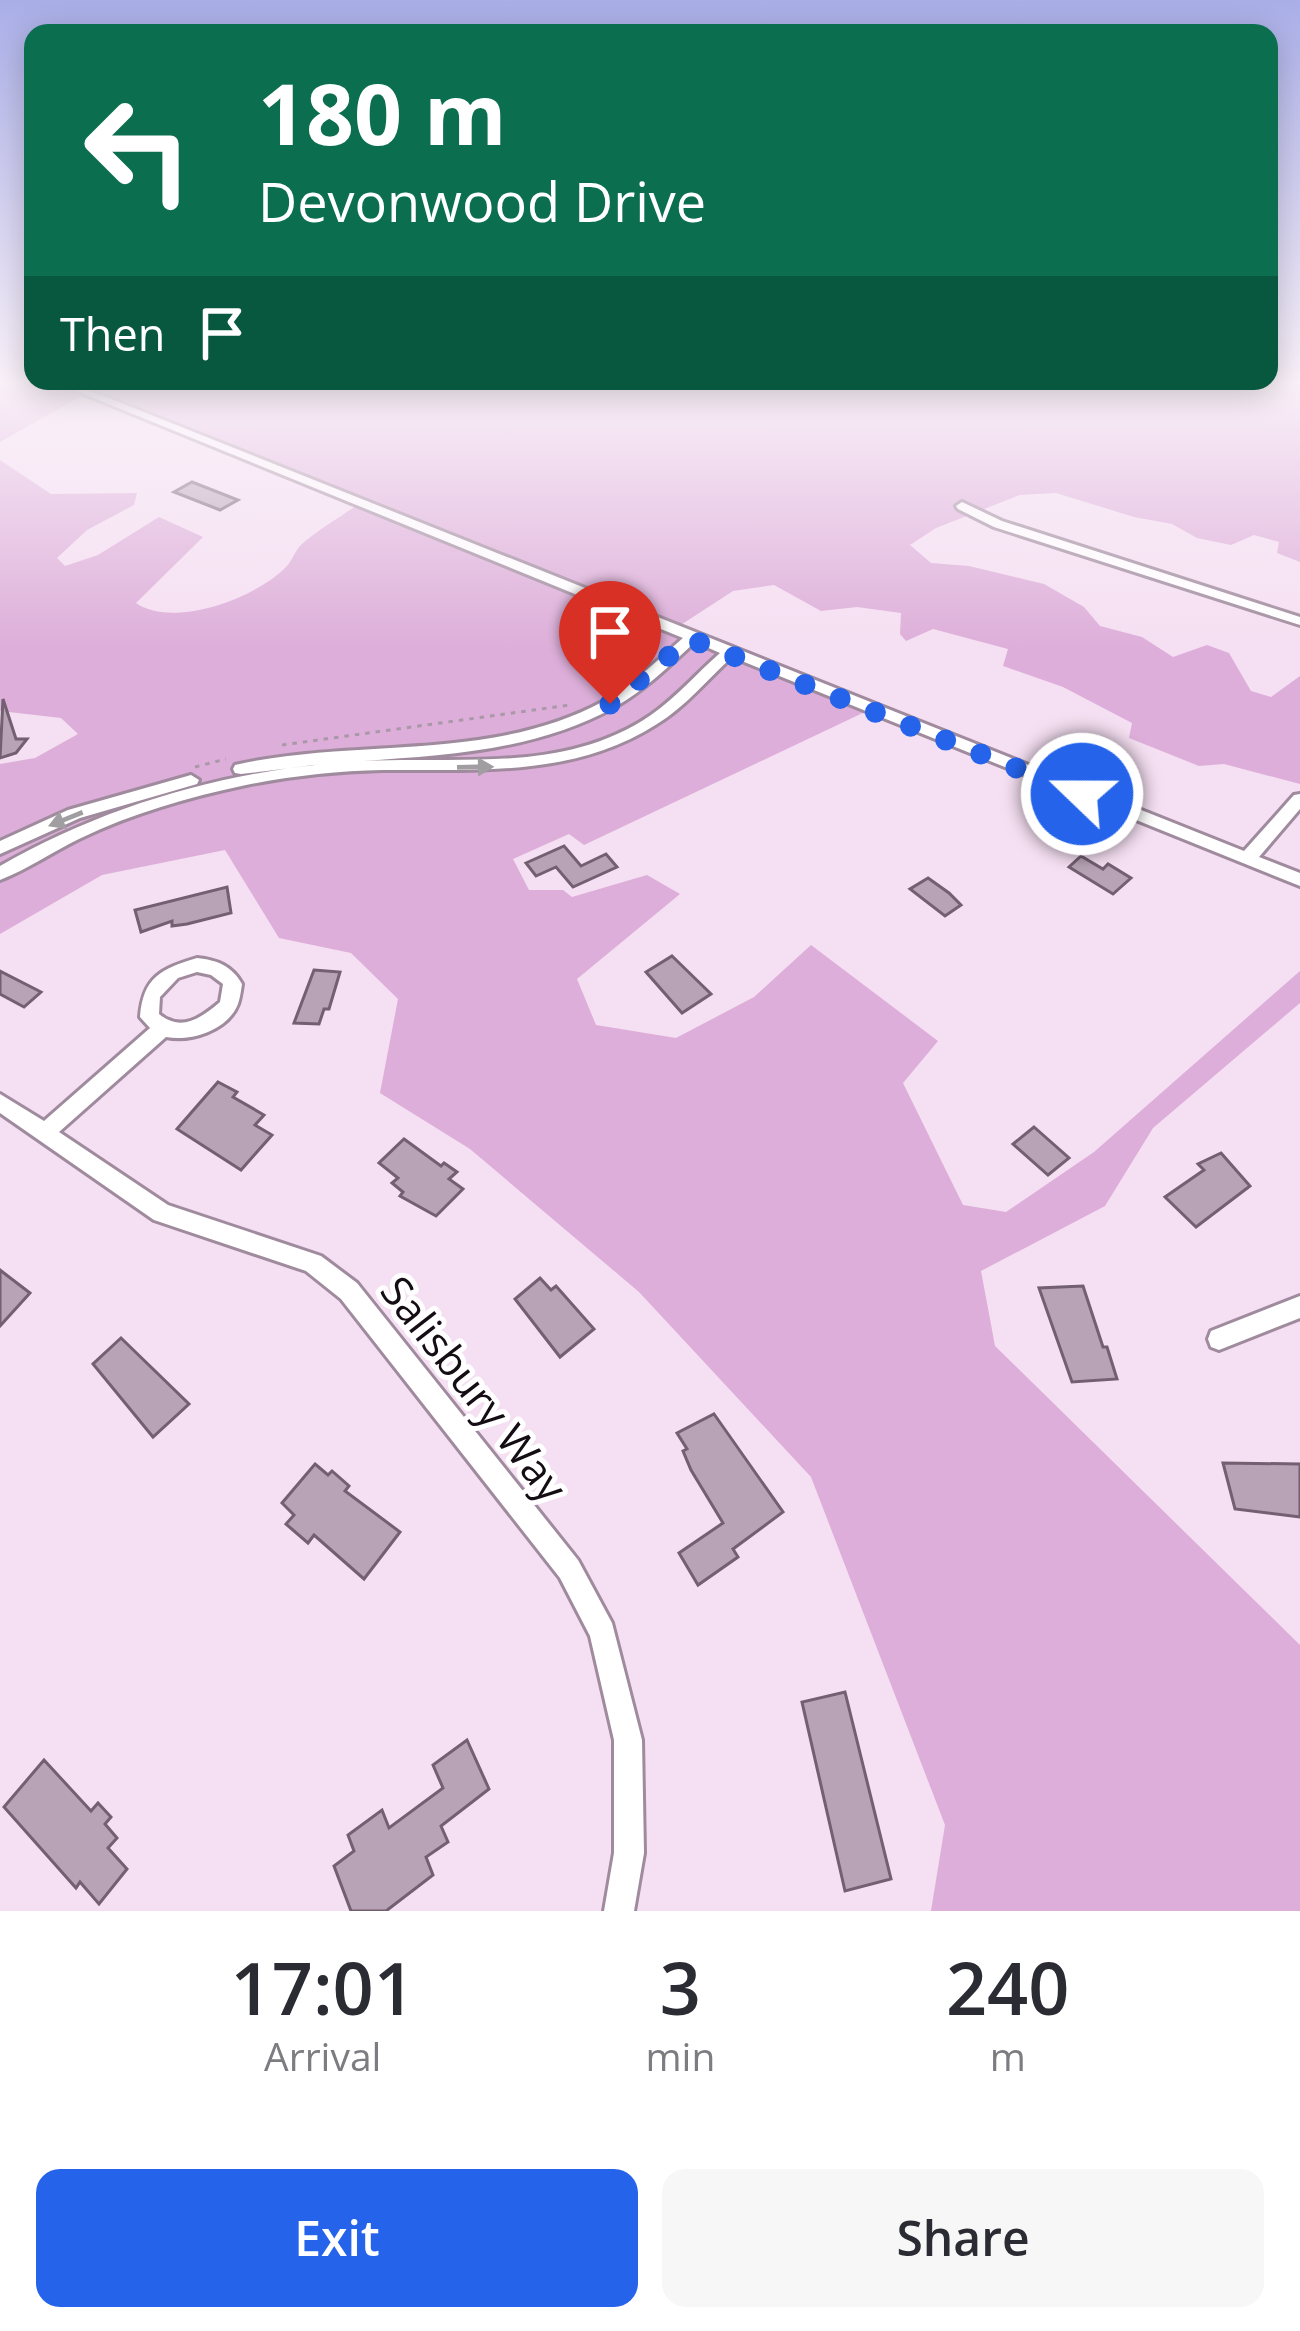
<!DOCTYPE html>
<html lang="en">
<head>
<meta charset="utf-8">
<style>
  :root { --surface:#fff; --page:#f7f7f7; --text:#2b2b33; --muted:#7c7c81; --accent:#2563eb }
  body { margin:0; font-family:"Open Sans",sans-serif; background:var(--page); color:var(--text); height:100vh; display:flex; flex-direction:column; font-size:45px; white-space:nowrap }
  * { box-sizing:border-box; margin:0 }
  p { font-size:39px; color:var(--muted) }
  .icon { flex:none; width:66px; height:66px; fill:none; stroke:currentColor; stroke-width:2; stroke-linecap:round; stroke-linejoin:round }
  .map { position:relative; height:1911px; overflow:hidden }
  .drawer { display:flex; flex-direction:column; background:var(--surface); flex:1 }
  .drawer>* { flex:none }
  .top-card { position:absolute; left:24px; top:24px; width:1254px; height:366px; border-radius:24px; box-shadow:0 6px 30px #0003; background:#0b6e4f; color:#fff; overflow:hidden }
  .pin { position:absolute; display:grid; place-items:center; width:102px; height:102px; color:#fff; margin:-123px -51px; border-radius:50% 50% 50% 0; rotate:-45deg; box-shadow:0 0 12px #0007 }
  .pin .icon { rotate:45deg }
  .me { position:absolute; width:132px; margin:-66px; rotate:292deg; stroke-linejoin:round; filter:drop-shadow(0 0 9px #0008) }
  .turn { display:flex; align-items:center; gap:42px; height:252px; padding:0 36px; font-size:54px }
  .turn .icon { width:156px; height:156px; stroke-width:2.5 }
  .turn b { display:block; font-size:84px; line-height:102px }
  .then { display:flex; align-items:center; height:114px; padding:0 36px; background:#0003; gap:24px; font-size:45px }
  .eta { display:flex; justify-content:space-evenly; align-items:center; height:204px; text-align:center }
  .eta b { font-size:72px; font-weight:600; line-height:84px }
  .primary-button { display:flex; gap:24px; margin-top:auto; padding:24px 36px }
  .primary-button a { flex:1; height:138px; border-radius:24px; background:var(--accent); color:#fff; font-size:48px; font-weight:600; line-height:138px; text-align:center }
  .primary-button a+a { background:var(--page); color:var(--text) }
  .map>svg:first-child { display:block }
</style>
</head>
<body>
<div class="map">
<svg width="1300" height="1911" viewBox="0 0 1300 1911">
  <rect width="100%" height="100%" fill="#f5dff2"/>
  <!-- green -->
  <path fill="#ddaed9" d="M0,380H1300V562L1277,553L1279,542L1254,535L1231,545L1197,538L1172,524L1134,517L1056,493L1020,495L936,528L910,545L931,563L969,566L1044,584L1084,607L1100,626L1142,637L1173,657L1207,645L1229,653L1251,691L1271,697L1300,676V784L1224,764L1199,766L1129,738L1132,723L1063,687L1003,666L1008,649L933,629L906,641L900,634L901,613L857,607L821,611L774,585L733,591L673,630L869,710L584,845L569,834L513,859L529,890H563L572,897L647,875L680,894L577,979L596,1025L676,1038L754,997L811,945L938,1041L903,1083L963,1205L1006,1212L1094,1152L1300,971V1003L1153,1128L1105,1206L981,1271L995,1346L1300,1645V1911H931L945,1825L811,1477L639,1292L470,1149L380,1093L398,999L351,953L279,938L225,850L102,875L0,934V764L35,758L78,734L61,718L0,711V460L51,494L137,493L134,505L87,530L57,558L65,566L98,555L159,517L203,537L136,603C174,629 256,598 286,567C293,560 295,550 302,544C319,529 339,518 357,505L87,393L0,442Z"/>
  <!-- building -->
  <g fill="#b7a3b5" stroke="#725f70" stroke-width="3">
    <polygon points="192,482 238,500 220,510 174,492"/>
    <polygon points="3,699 16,739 27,739 16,753 0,758"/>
    <polygon points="564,846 581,866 606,854 617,867 573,887 556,867 536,876 526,863"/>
    <polygon points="1081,856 1103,869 1108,864 1131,878 1113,894 1069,867"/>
    <polygon points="928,878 949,893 961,905 945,916 910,889"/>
    <polygon points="227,887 231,913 187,924 172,926 172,921 141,932 135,910"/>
    <polygon points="672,956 711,994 682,1013 646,972"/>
    <polygon points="314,970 340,972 329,1009 324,1009 319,1024 294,1023"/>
    <polygon points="0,971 41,992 24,1007 0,994"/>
    <polygon points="218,1082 237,1092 233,1097 264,1115 255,1125 272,1135 241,1170 177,1129"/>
    <polygon points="1034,1127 1069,1158 1048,1175 1013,1144"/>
    <polygon points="404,1139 441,1166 444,1163 457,1172 449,1179 463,1189 436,1216 400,1196 403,1192 392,1183 398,1178 379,1163"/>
    <polygon points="1221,1153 1250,1186 1196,1227 1165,1197 1204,1170 1198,1164"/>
    <polygon points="0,1270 30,1293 0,1326"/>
    <polygon points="540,1278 551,1290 556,1286 594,1329 560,1357 515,1299"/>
    <polygon points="1083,1286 1103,1347 1107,1347 1117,1379 1072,1382 1039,1288"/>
    <polygon points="121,1338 189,1404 153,1437 93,1364"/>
    <polygon points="714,1414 783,1512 733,1549 738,1557 698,1585 679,1553 723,1523 691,1470 683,1451 687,1449 677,1433"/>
    <polygon points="1223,1463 1300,1464 1300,1517 1235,1509"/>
    <polygon points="315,1464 328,1475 332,1471 349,1486 345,1491 400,1532 364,1579 314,1535 308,1543 286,1524 294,1515 282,1503"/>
    <polygon points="845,1692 891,1879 845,1891 802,1702"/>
    <polygon points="467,1740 489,1789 441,1826 448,1842 426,1857 433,1875 386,1911 351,1911 334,1866 354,1851 348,1835 382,1810 389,1828 443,1788 433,1765"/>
    <polygon points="44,1760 91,1811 98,1803 111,1817 105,1824 117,1838 108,1848 127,1869 99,1904 80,1882 76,1888 4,1807"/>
  </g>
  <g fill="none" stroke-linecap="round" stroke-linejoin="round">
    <defs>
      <g id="minor">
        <path d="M52,381H66L1244,851L1294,795L1300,794V809L1259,857L1300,873V886L732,657C707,680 685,707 657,724C573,778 477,769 382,770C337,771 291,776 246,785C189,797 133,813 81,838C54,851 28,869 0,880V866C100,809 209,776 323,764L241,774L235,773L233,769L235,765C358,737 490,763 604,701C633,684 658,660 683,638ZM695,642L720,653C697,673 677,697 651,715C565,774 461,756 363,761C449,755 538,750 615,707C645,690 670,665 695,642Z"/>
        <polygon points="962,502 1002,521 1300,617 1300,625 994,527 958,509 956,506"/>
        <polygon points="191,775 199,780 197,784 80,818 0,854 0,841 68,810"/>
        <path d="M197,958C217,960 232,966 242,984C241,991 240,998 238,1004C228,1030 191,1042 166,1037L59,1132L168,1205L321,1256L357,1283L578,1560L612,1623L642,1740L644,1853L634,1911H604L614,1853V1740L590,1636L560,1578L341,1299L306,1271L154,1220L0,1113V1094L44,1121L150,1028L140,1017C143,977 161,969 197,958ZM197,972L211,975L223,984L220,1002C200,1019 181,1032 159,1014L160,997L178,978Z"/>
        <polygon points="1300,1296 1300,1318 1219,1350 1211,1347 1208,1339 1211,1331"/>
      </g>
    </defs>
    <!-- minor casing -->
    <use href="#minor" stroke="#9f8b9d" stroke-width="6"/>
    <!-- path -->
    <g stroke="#a998a7" stroke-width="3" stroke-dasharray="4.5 6" stroke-linecap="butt">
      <polyline points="282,745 570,705"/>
      <polyline points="195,767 226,759"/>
    </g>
    <!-- minor -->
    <use href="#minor" fill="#fff" fill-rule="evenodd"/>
  </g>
  <!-- one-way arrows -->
  <defs><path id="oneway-solid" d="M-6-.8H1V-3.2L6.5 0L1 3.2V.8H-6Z" transform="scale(3)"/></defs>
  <g fill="#a19ea1">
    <use href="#oneway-solid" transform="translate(475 767) rotate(-1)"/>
    <use href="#oneway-solid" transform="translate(66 819) rotate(158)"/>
  </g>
  <!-- sky -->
  <linearGradient id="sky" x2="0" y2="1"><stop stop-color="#a9aee7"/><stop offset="0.59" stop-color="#faf1f9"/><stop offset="1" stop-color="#faf1f9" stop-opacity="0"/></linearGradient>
  <rect width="1300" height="648" fill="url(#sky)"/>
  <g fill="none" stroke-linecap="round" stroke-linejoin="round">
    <!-- route -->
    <polyline stroke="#2563eb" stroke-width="21" stroke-dasharray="0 37.8" points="610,704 690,639 1082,794"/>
  </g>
  <g text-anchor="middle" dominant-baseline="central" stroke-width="10" stroke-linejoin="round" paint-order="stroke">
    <!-- near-street labels -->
    <g font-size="42" fill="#140d14" stroke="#fff">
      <text transform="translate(475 1388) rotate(52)">Salisbury Way</text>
    </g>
  </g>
</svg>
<div class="pin" style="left:610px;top:704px;background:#d93025"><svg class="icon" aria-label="arrive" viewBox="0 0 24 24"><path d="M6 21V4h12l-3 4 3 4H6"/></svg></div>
<svg class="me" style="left:1082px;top:794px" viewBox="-20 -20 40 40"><circle r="17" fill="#2563eb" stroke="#fff" stroke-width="3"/><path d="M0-11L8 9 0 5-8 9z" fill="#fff"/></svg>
<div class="top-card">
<div class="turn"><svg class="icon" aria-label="left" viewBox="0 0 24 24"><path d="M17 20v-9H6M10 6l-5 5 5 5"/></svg><div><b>180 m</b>Devonwood Drive</div></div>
<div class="then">Then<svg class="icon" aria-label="arrive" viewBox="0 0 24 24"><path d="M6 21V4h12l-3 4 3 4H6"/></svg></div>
</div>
</div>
<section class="drawer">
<div class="eta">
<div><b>17:01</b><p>Arrival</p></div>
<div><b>3</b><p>min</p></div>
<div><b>240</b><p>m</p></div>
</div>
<div class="primary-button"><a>Exit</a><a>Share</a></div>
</section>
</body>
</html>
